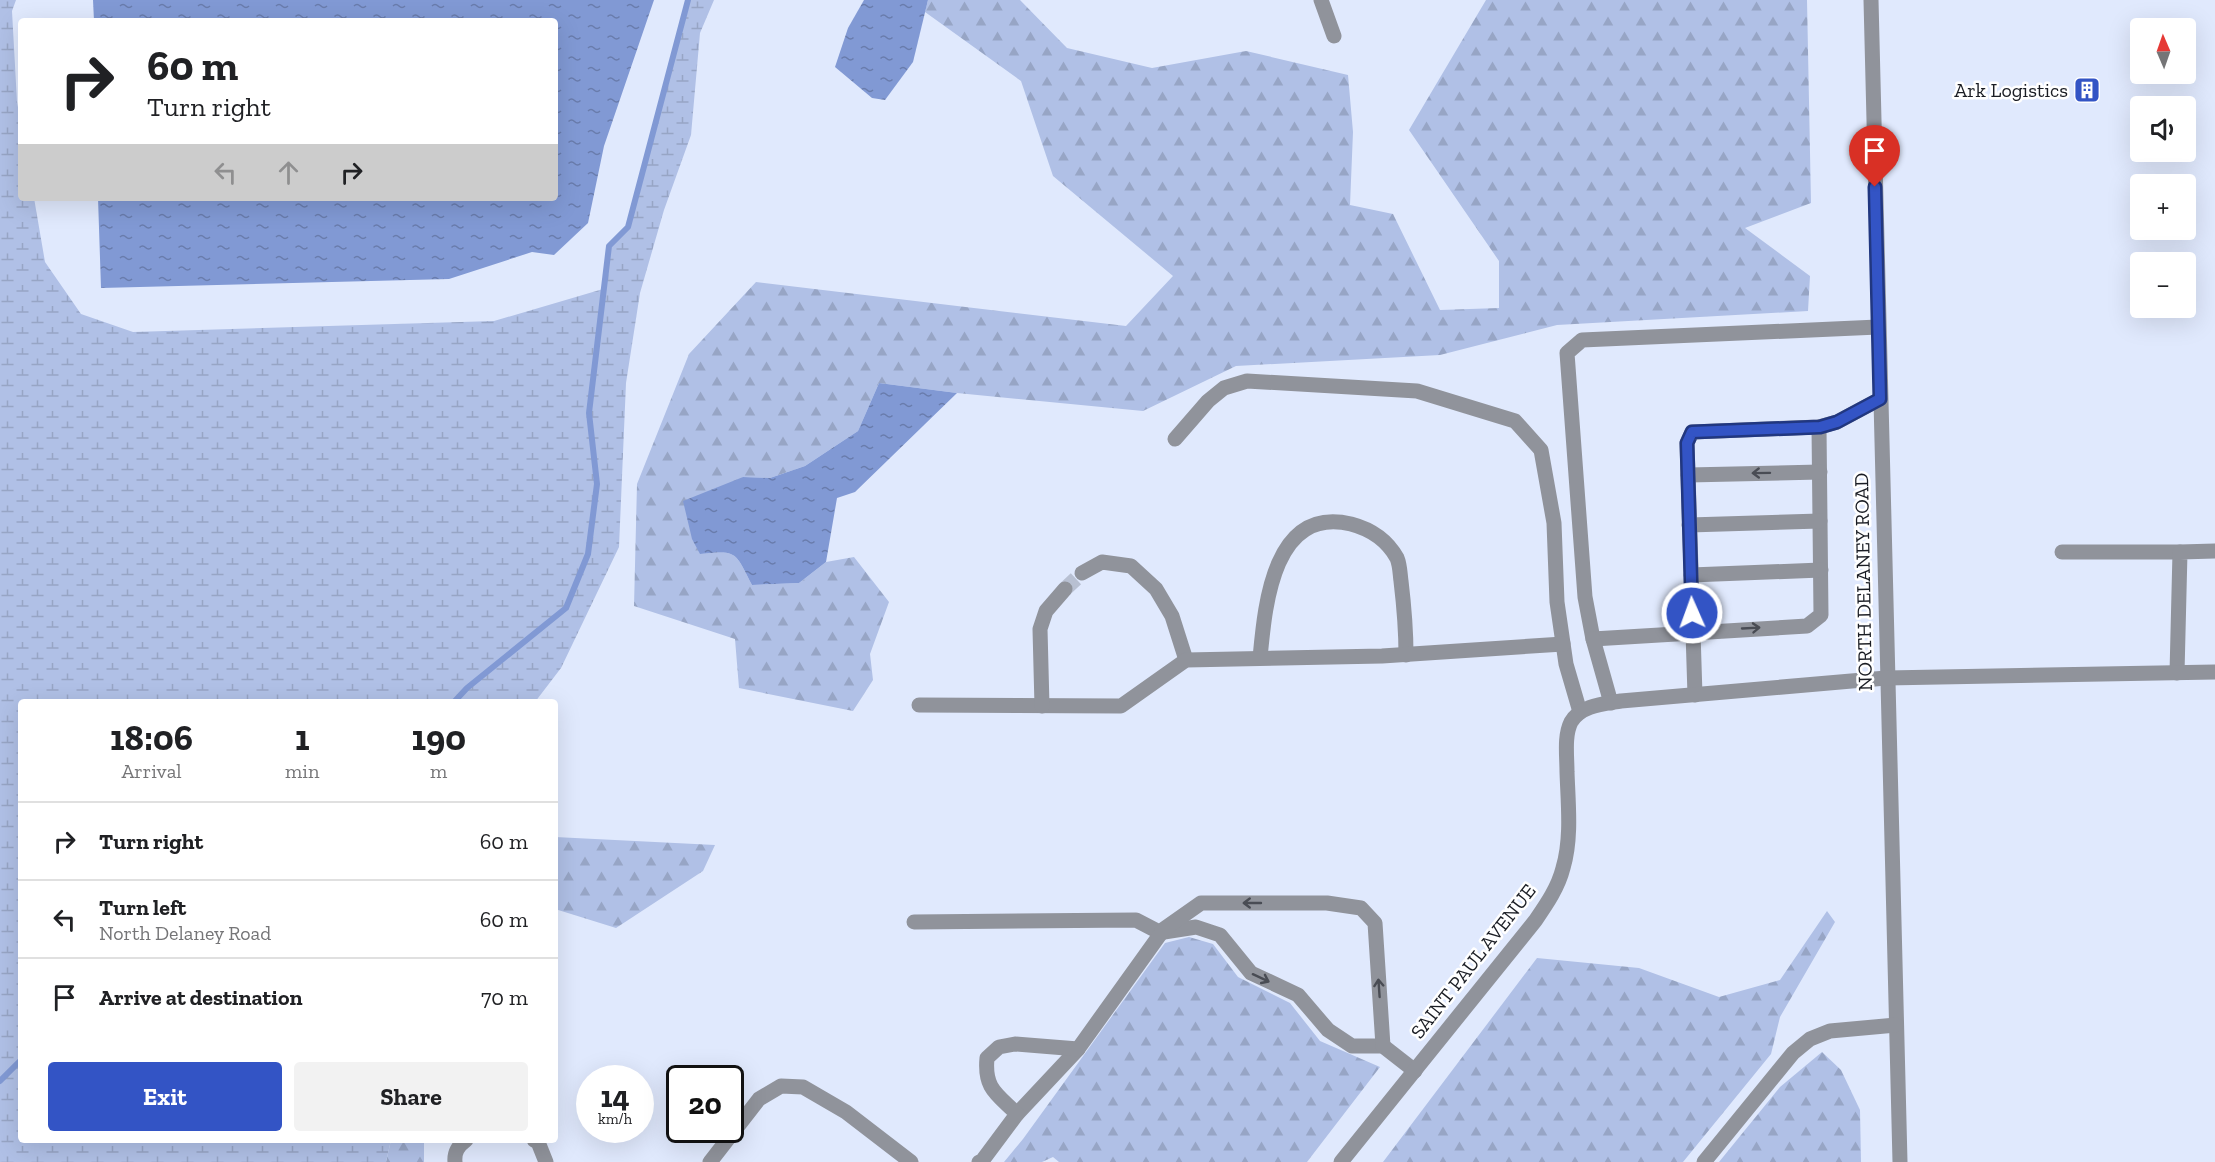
<!DOCTYPE html>
<html lang="en">
<head>
<meta charset="utf-8">
<style>
  :root { --surface:#fff; --page:#f2f2f2; --text:#202124; --muted:#757577; --line:#e0e0e0; --accent:#3354c5 }
  body { margin:0; font-family:"Zilla Slab",serif; background:var(--page); color:var(--text); height:100vh; display:flex; flex-direction:column; font-size:22px; white-space:nowrap }
  * { box-sizing:border-box; margin:0 }
  p { font-size:20px; color:var(--muted) }
  .icon { flex:none; width:33px; height:33px; fill:none; stroke:currentColor; stroke-width:2; stroke-linecap:round; stroke-linejoin:round }
  .map { position:relative; flex:1; overflow:hidden }
  .panel { position:absolute; left:18px; top:699px; width:540px; height:444px; display:flex; flex-direction:column; background:var(--surface); border-radius:6px; box-shadow:0 6px 24px #0002 }
  .panel>* { flex:none }
  .top-card { position:absolute; left:18px; top:18px; width:540px; height:183px; border-radius:6px; box-shadow:0 6px 24px #0002; background:#fff; color:var(--text); overflow:hidden }
  .needle { width:39px; rotate:358deg }
  .controls { position:absolute; left:2130px; top:18px; display:grid; gap:12px }
  .controls a { display:grid; place-items:center; width:66px; height:66px; border-radius:6px; background:var(--surface); box-shadow:0 6px 24px #0002; font-size:30px }
  .speed { position:absolute; left:576px; top:1065px; display:flex; gap:12px; font-size:30px; font-weight:700; text-align:center }
  .speed>* { display:grid; place-content:center; width:78px; height:78px; border-radius:50%; background:var(--surface); box-shadow:0 6px 24px #0002; line-height:1 }
  .speed small { font-size:15px; font-weight:400 }
  .speed .limit { border:3px solid #111; border-radius:9px; background:#fff; color:#111 }
  .pin { position:absolute; display:grid; place-items:center; width:51px; height:51px; color:#fff; margin:-62px -26px; border-radius:50% 50% 50% 0; rotate:-45deg; box-shadow:0 0 6px #0007 }
  .pin .icon { rotate:45deg }
  .me { position:absolute; width:66px; margin:-33px; rotate:358deg; stroke-linejoin:round; filter:drop-shadow(0 0 4px #0008) }
  .turn { display:flex; align-items:center; gap:21px; height:126px; padding:0 30px; font-size:27px }
  .turn .icon { width:78px; height:78px; stroke-width:2.5 }
  .turn b { display:block; font-size:42px; line-height:51px }
  .lanes { display:flex; align-items:center; height:57px; padding:0 30px; background:#0003; justify-content:center; gap:30px; direction:ltr }
  .lanes .off { opacity:.35 }
  .eta { display:flex; justify-content:space-evenly; align-items:center; height:102px; text-align:center }
  .eta b { font-size:36px; font-weight:700; line-height:42px }
  .action { display:flex; gap:12px; margin-top:auto; padding:12px 30px }
  .action a { flex:1; height:69px; border-radius:6px; background:var(--accent); color:#fff; font-size:24px; font-weight:700; line-height:69px; text-align:center }
  .action a+a { background:var(--page); color:var(--text) }
  ul { padding:0; list-style:none }
  li { display:flex; align-items:center; gap:18px; height:78px; padding:0 30px; border-top:2px solid var(--line) }
  li div { flex:1 }
  li b { display:block; font-size:22px }
  li em { font-style:normal }
  .map>svg:first-child { display:block }
</style>
</head>
<body>
<div class="map">
<svg width="2215" height="1162" viewBox="0 0 2215 1162">
  <defs>
    <pattern id="forest-firs" width="22" height="20" patternUnits="userSpaceOnUse" patternTransform="scale(1.5)"><rect width="22" height="20" fill="#b0c0e6"/><path d="M5 1l3.5 6h-7zM16 11l3.5 6h-7z" fill="#97a5c5"/></pattern>
    <pattern id="wetland-marsh" width="20" height="14" patternUnits="userSpaceOnUse" patternTransform="scale(1.5)"><rect width="20" height="14" fill="#b0c0e6"/><path d="M1 5h8M5 5V1M11 12h8M15 12V8" fill="none" stroke="#97a5c5"/></pattern>
    <pattern id="water-ripples" width="26" height="14" patternUnits="userSpaceOnUse" patternTransform="scale(1.5)"><rect width="26" height="14" fill="#8199d4"/><path d="M2 4q2-2 4 0t4 0M15 11q2-2 4 0t4 0" fill="none" stroke="#697cac"/></pattern>
  </defs>
  <rect width="100%" height="100%" fill="#e0e9fd"/>
  <!-- forest -->
  <g fill="url(#forest-firs)">
    <path d="M928,0H1020L1067,48L1152,68L1246,51L1348,75L1353,132L1350,205L1393,214L1440,310L1499,308V261L1409,130L1486,0H1807L1811,203L1745,228L1810,276L1808,311L1557,325L1440,355L1236,366L1143,411L957,393L879,383L858,431L805,466L770,478L743,477L700,554C738,550 735,552 752,585L799,583L826,562L854,557L889,602L870,654L873,680L853,711L739,688L735,639L634,606L637,484L689,354L756,282L1126,326L1173,276L1053,176L1021,81L925,12Z"/>
    <polygon points="555,837 715,845 703,871 616,928 555,909"/>
    <polygon points="1827,911 1835,922 1780,1017 1771,1054 1683,1162 1383,1162 1537,958 1639,968 1719,997 1780,980"/>
    <polygon points="1189,937 1213,944 1238,977 1290,1003 1320,1041 1380,1067 1307,1162 1059,1162 1053,1157 1042,1162 1004,1162 1023,1139 1165,943"/>
    <polygon points="1822,1052 1841,1070 1860,1110 1861,1162 1719,1162 1780,1087"/>
    <polygon points="391,1140 424,1140 424,1162 386,1162"/>
  </g>
  <!-- wetland -->
  <polygon fill="url(#wetland-marsh)" points="0,0 16,0 12,11 17,102 21,123 21,198 34,198 45,262 81,314 133,332 494,321 603,289 609,246 628,227 688,0 714,0 700,33 691,135 664,210 640,293 626,383 619,547 561,668 535,702 21,702 21,1140 391,1140 386,1162 0,1162"/>
  <!-- water -->
  <g fill="url(#water-ripples)">
    <polygon points="93,0 654,0 604,146 588,223 554,255 532,252 449,279 101,288 98,198 555,198 555,21 94,21"/>
    <polygon points="864,0 928,0 913,62 885,100 872,98 835,67 848,28"/>
    <path d="M879,383L957,393L855,492L837,498L826,562L799,583L752,585C735,552 738,550 700,554L692,539L683,501L743,477L770,478L805,466L858,431Z"/>
  </g>
  <g fill="none" stroke-linecap="round" stroke-linejoin="round">
    <!-- stream -->
    <g stroke="#8199d4" stroke-width="6">
      <polyline points="454,702 467,688 566,608 588,554 597,484 589,413 609,246 628,227 688,0"/>
      <polyline points="0,1081 21,1060"/>
    </g>
    <!-- minor-tunnel -->
    <polyline stroke="#b8c0d2" stroke-width="15" stroke-dasharray="15 8" stroke-linecap="butt" points="1065,589 1082,573"/>
    <!-- minor -->
    <g stroke="#90939b" stroke-width="15">
      <polyline points="1321,0 1334,36"/>
      <polyline points="1871,0 1900,1162"/>
      <polyline points="1819,427 1821,615 1807,626 1593,639 1585,597 1567,353 1582,340 1878,327"/>
      <polyline points="1175,439 1208,401 1224,388 1247,381 1417,391 1515,421 1541,450 1554,523 1557,602 1566,664 1580,712"/>
      <polyline points="1688,475 1820,472"/>
      <polyline points="1689,525 1820,521"/>
      <polyline points="2062,552 2180,552"/>
      <polyline points="1082,573 1102,562 1131,566 1156,589 1172,616 1186,660"/>
      <polyline points="1691,575 1821,570"/>
      <polyline points="1593,639 1611,703"/>
      <path d="M1260,658C1265,605 1273,506 1351,524C1370,529 1387,540 1397,558C1400,565 1400,574 1401,581C1404,606 1406,630 1406,655"/>
      <polyline points="2177,673 2180,552 2215,551"/>
      <polyline points="1695,695 1687,443 1692,432 1819,427 1837,422 1880,399"/>
      <polyline points="919,705 1121,706 1186,660 1382,656 1563,644"/>
      <polyline points="1042,706 1040,629 1046,611 1065,589"/>
      <polyline points="914,922 1136,920 1161,933"/>
      <polyline points="1164,932 1196,927 1220,935 1251,973 1298,995 1328,1030 1352,1046 1383,1046 1415,1071"/>
      <polyline points="1017,1114 1078,1049"/>
      <polyline points="534,1140 538,1142 546,1162"/>
      <path d="M455,1162C454,1152 458,1146 466,1140"/>
      <polyline points="710,1162 759,1099 781,1086 803,1087 846,1112 911,1162"/>
      <path d="M979,1162L982,1161L1017,1114C997,1094 984,1089 987,1058L999,1047L1015,1044L1078,1049L1164,929L1201,903H1327L1361,908L1375,923L1383,1046"/>
      <path d="M1341,1162L1535,921C1546,905 1558,888 1563,868C1572,838 1568,803 1567,772C1567,756 1564,736 1571,722C1581,705 1604,704 1621,701L1886,678L2215,672"/>
      <polyline points="1704,1162 1793,1053 1810,1039 1830,1031 1896,1025"/>
    </g>
  </g>
  <!-- one-way arrows -->
  <defs><path id="oneway-shaft" d="M-6 0H5M1.5-3L5.5 0L1.5 3" fill="none" stroke-width="1.6" stroke-linecap="round" stroke-linejoin="round" transform="scale(1.5)"/></defs>
  <g stroke="#494c54">
    <use href="#oneway-shaft" transform="translate(1761 473) rotate(179)"/>
    <use href="#oneway-shaft" transform="translate(1751 628) rotate(-3)"/>
    <use href="#oneway-shaft" transform="translate(1252 903) rotate(180)"/>
    <use href="#oneway-shaft" transform="translate(1261 978) rotate(25)"/>
    <use href="#oneway-shaft" transform="translate(1379 988) rotate(-94)"/>
  </g>
  <g fill="none" stroke-linecap="round" stroke-linejoin="round">
    <defs>
      <polyline id="route" points="1692,613 1687,443 1692,432 1820,427 1837,422 1880,399 1875,187"/>
    </defs>
    <!-- route casing -->
    <use href="#route" stroke="#213780" stroke-width="15"/>
    <!-- route -->
    <use href="#route" stroke="#3354c5" stroke-width="10"/>
  </g>
  <!-- icons -->
  <defs>
    <symbol id="building-square" viewBox="-11 -11 22 22"><rect x="-9" y="-9" width="18" height="18" rx="4" fill="#3354c5" stroke="#fff"/><path d="M-4-6H4V6H1V3H-1V6H-4ZM-2.5-4.3h1.7v1.8h-1.7ZM.8-4.3h1.7v1.8H.8ZM-2.5-1h1.7V.8h-1.7ZM.8-1h1.7V.8H.8Z" fill="#fff"/></symbol>
  </defs>
  <g fill-rule="evenodd">
    <use href="#building-square" x="2072" y="75" width="30" height="30"/>
  </g>
  <g text-anchor="middle" dominant-baseline="central" stroke-width="5" stroke-linejoin="round" paint-order="stroke">
    <!-- poi labels -->
    <g font-size="20" fill="#1a1d24" stroke="#fff" text-anchor="end">
      <text x="2068" y="90">Ark Logistics</text>
    </g>
    <!-- street labels -->
    <g font-size="20" fill="#1a1d24" stroke="#fff">
      <text transform="translate(1863 582) rotate(-91)">NORTH DELANEY ROAD</text>
      <text transform="translate(1473 961) rotate(-52)">SAINT PAUL AVENUE</text>
    </g>
  </g>
</svg>
<div class="controls">
<a><svg class="needle" viewBox="-14 -14 28 28"><path d="M0-13l5 13h-10z" fill="#e53935"/><path d="M0 13l5-13h-10z" fill="#757577"/></svg></a>
<a><svg class="icon" aria-label="sound" viewBox="0 0 24 24"><path d="M4 9h4l5-4v14l-5-4H4zM17 9q2 3 0 6"/></svg></a>
<a>+</a>
<a>−</a>
</div>
<div class="speed"><div>14<small>km/h</small></div><div class="limit">20</div></div>
<div class="pin" style="left:1875px;top:187px;background:#d93025"><svg class="icon" aria-label="arrive" viewBox="0 0 24 24"><path d="M6 21V4h12l-3 4 3 4H6"/></svg></div>
<svg class="me" style="left:1692px;top:613px" viewBox="-20 -20 40 40"><circle r="17" fill="#3354c5" stroke="#fff" stroke-width="3"/><path d="M0-11L8 9 0 5-8 9z" fill="#fff"/></svg>
<div class="top-card">
<div class="turn"><svg class="icon" aria-label="right" viewBox="0 0 24 24"><path d="M7 20v-9h11M14 6l5 5-5 5"/></svg><div><b>60 m</b>Turn right</div></div>
<div class="lanes"><svg class="icon off" aria-label="left" viewBox="0 0 24 24"><path d="M17 20v-9H6M10 6l-5 5 5 5"/></svg><svg class="icon off" aria-label="ahead" viewBox="0 0 24 24"><path d="M12 20V5M6 11l6-6 6 6"/></svg><svg class="icon" aria-label="right" viewBox="0 0 24 24"><path d="M7 20v-9h11M14 6l5 5-5 5"/></svg></div>
</div>
<section class="panel">
<div class="eta">
<div><b>18:06</b><p>Arrival</p></div>
<div><b>1</b><p>min</p></div>
<div><b>190</b><p>m</p></div>
</div>
<ul>
<li><svg class="icon" aria-label="right" viewBox="0 0 24 24"><path d="M7 20v-9h11M14 6l5 5-5 5"/></svg><div><b>Turn right</b></div><em>60 m</em></li>
<li><svg class="icon" aria-label="left" viewBox="0 0 24 24"><path d="M17 20v-9H6M10 6l-5 5 5 5"/></svg><div><b>Turn left</b><p>North Delaney Road</p></div><em>60 m</em></li>
<li><svg class="icon" aria-label="arrive" viewBox="0 0 24 24"><path d="M6 21V4h12l-3 4 3 4H6"/></svg><div><b>Arrive at destination</b></div><em>70 m</em></li>
</ul>
<div class="action"><a>Exit</a><a>Share</a></div>
</section>
</div>
</body>
</html>
